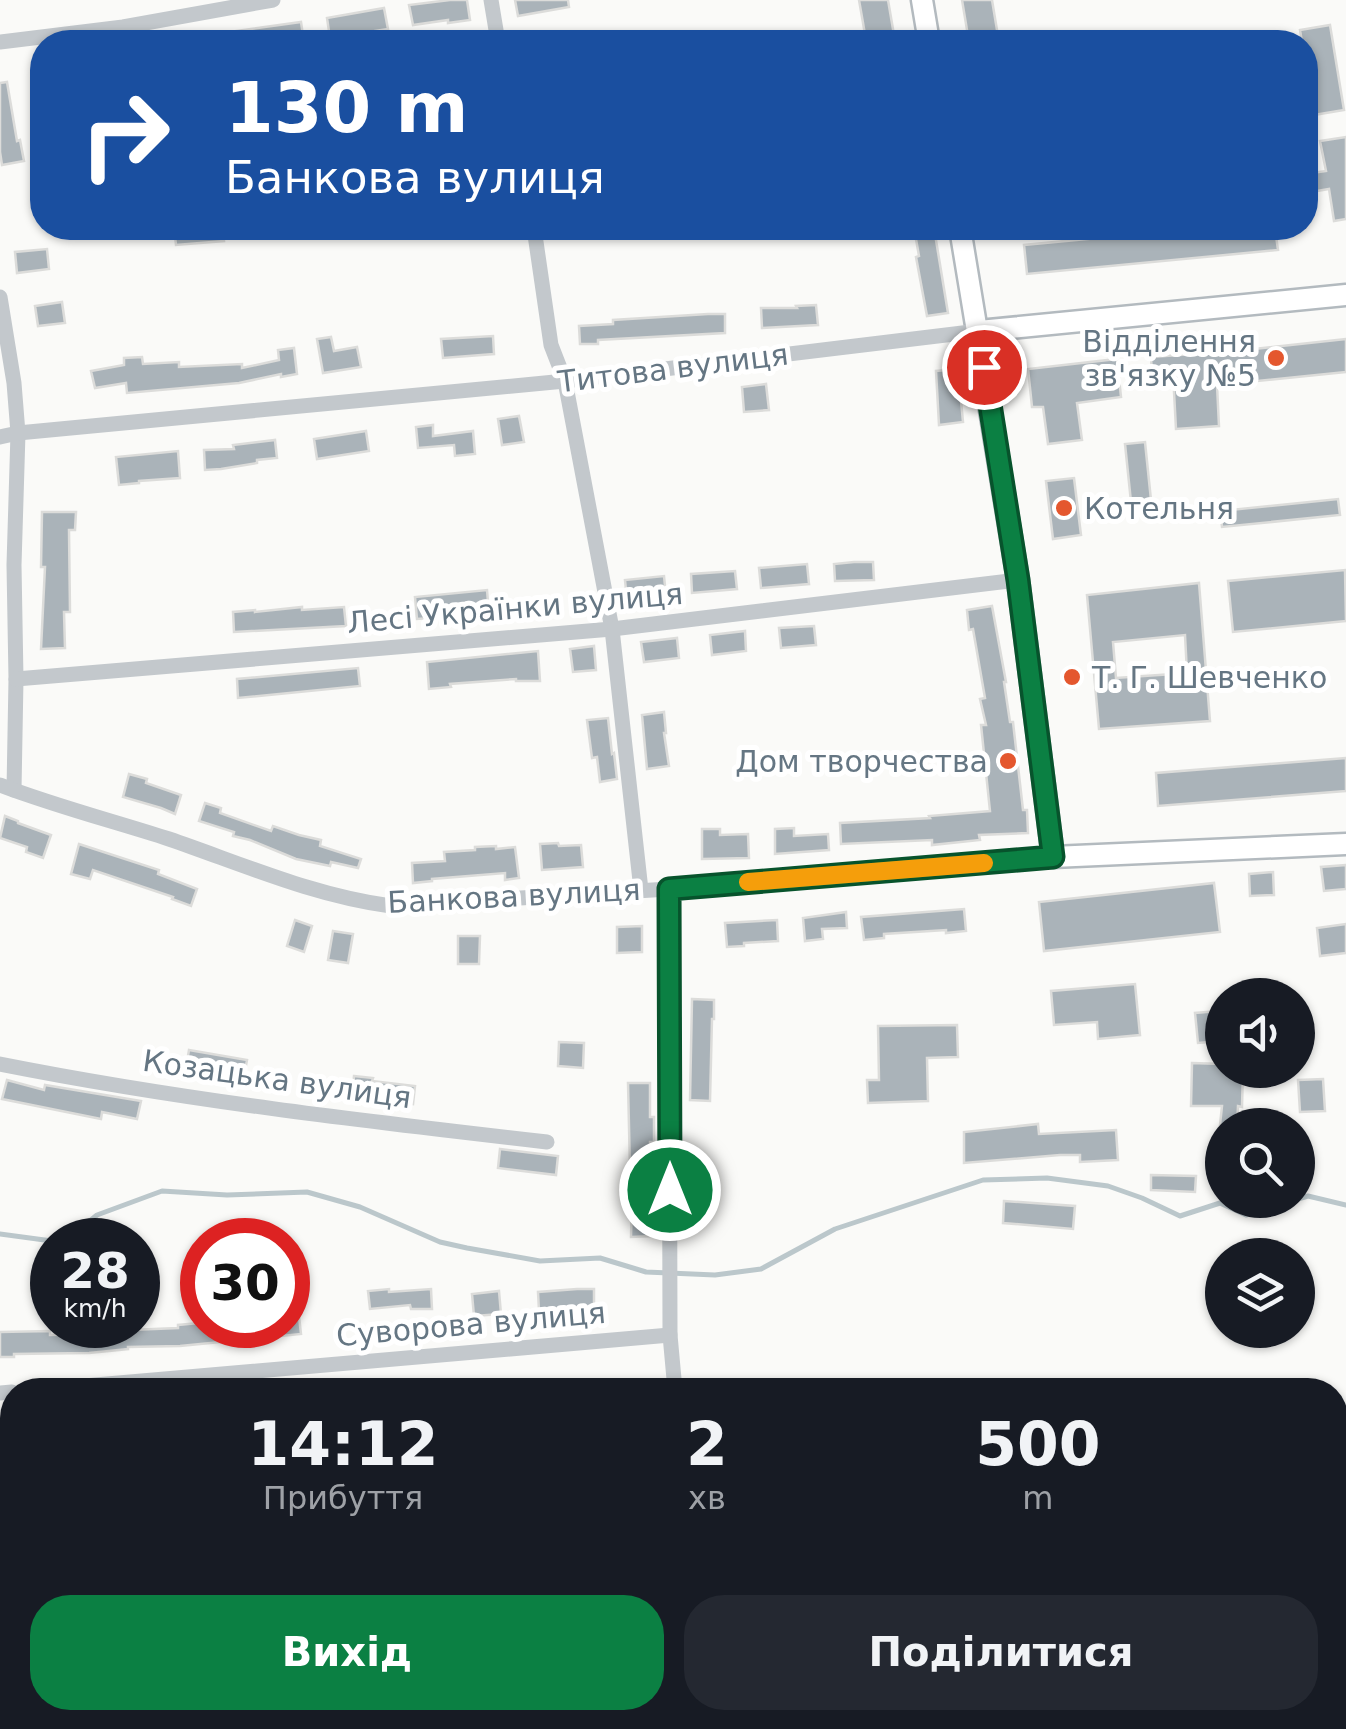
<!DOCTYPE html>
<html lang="uk">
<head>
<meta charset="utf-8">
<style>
  :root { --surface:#171b24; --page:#242831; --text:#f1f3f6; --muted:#9ea1a6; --accent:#0b8043 }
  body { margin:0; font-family:"DejaVu Sans",sans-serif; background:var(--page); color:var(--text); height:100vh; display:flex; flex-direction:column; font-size:38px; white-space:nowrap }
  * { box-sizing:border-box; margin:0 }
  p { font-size:32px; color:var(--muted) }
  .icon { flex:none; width:55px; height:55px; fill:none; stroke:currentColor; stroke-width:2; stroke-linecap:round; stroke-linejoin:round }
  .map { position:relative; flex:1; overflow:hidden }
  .sheet { position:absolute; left:0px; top:1378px; width:1348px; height:352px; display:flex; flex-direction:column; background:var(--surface); border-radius:40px 40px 0 0; box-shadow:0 2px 8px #0004 }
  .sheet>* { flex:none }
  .top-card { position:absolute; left:30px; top:30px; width:1288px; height:210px; border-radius:40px; box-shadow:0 2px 8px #0004; background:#1a4fa0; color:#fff; overflow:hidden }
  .tools { position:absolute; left:1205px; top:978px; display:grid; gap:20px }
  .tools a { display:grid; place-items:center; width:110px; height:110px; border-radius:50%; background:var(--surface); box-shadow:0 2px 8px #0004; font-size:50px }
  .speed { position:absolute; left:30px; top:1218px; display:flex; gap:20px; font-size:50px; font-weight:700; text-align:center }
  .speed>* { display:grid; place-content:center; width:130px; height:130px; border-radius:50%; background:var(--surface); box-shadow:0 2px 8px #0004; line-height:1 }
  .speed small { font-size:25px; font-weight:400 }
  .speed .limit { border:15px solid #d22; background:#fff; color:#111 }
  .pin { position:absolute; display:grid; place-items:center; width:85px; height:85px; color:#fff; margin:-42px; border:5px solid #fff; border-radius:50%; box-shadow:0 2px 10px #0007 }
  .me { position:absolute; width:110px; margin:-55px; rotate:0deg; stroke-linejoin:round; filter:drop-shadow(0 0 8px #0008) }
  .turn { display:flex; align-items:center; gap:35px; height:210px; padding:0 30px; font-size:45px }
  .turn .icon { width:130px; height:130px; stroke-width:2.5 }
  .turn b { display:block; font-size:70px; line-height:85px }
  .eta { display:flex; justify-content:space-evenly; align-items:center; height:170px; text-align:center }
  .eta b { font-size:60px; font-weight:600; line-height:70px }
  .cta { display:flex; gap:20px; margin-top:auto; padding:20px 30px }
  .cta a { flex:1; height:115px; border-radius:40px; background:var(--accent); color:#fff; font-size:40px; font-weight:600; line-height:115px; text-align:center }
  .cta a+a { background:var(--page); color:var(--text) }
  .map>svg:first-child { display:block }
</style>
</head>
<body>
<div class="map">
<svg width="1346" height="1729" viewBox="0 0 1346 1729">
  <rect width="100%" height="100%" fill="#fafaf8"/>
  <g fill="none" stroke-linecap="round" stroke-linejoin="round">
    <!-- stream -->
    <g stroke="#bbc7cb" stroke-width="5">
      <polyline points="1298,1199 1308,1196 1346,1205"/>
      <polyline points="0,1234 52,1241"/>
      <polyline points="56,1240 79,1230 97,1215 162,1191 227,1195 307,1192 360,1207 440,1242 467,1248 540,1261 600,1258 646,1272 715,1275 761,1269 835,1229 983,1180 1047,1178 1108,1186 1142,1198 1180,1216 1220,1203 1246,1215 1296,1200"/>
    </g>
  </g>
  <!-- building -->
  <g fill="#aab3b9" stroke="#dcdcda" stroke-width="2.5" fill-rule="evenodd">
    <polygon points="450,0 467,0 470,20 448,23 448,20 413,25 409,5"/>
    <polygon points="515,0 568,0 569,7 518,16"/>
    <polygon points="859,0 888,0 894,35 866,40"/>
    <polygon points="962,0 992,0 999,42 969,42"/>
    <polygon points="384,8 388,29 330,38 327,18"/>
    <polygon points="301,22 304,42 215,42 215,34"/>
    <polygon points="1330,25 1344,110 1314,115 1305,61 1305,42 1302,42 1300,30"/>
    <polygon points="7,82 17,141 20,140 24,161 2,165 0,152 0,83"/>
    <polygon points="1346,137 1346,219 1334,221 1329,189 1305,193 1305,174 1326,171 1320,141"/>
    <polygon points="174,228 222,228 224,241 176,245"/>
    <polygon points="914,228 934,228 948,313 927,316 916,257 919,256"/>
    <polygon points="1203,228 1275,228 1278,250 1027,274 1024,245"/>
    <polygon points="47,249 49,269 17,273 15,252"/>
    <polygon points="62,302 65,323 38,326 35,306"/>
    <polygon points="816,305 818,325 762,328 761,308 797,308 796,306"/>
    <polygon points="708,314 725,314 725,333 598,340 598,344 580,344 579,326 613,324 613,320"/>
    <polygon points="493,336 494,354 443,358 441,339"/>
    <polygon points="331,337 334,351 357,347 361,367 323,373 317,339"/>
    <polygon points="1346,339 1346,372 1217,385 1219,426 1176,429 1173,373 1152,374 1151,357 1236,351"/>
    <polygon points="294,348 297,374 281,377 281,374 239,383 127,393 126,383 95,388 91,371 124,365 124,358 142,357 143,364 179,362 179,367 242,364 242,368 279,360 278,350"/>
    <polygon points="1117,359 1121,397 1077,403 1082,440 1048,444 1043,407 1032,407 1028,369"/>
    <polygon points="958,369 963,422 939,425 936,371"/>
    <polygon points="766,384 769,410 744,412 742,387"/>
    <polygon points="519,416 524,442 502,445 498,419"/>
    <polygon points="433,425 433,436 473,431 475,454 455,456 454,445 418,448 416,427"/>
    <polygon points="366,431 369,451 317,459 314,439"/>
    <polygon points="275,440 277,458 257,460 257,463 221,469 205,470 204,450 234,449 233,445"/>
    <polygon points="1145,442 1151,500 1131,502 1125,444"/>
    <polygon points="178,451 180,478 139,481 139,483 119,485 116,457"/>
    <polygon points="1074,478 1081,535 1053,539 1046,481"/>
    <polygon points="1338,499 1340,515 1222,527 1220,511"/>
    <polygon points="42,512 76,512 75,530 69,530 70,612 64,612 65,648 41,649 45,567 41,567"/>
    <polygon points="854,562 873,562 874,580 835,581 834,564"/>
    <polygon points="807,564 809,584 761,588 759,568"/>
    <polygon points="1345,570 1346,621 1233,632 1228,581"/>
    <polygon points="735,571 737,589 692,593 691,574"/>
    <polygon points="664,576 666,596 627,600 625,580"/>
    <path d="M1199,583L1210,721L1099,729L1087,595ZM1185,635L1187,673L1116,678L1113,642Z"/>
    <polygon points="487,590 489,614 417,619 415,597"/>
    <polygon points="992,606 1006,682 1004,682 1010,722 1013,722 1023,810 1027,810 1028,833 979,835 980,840 932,845 932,840 841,844 840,823 930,818 929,816 990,811 981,725 986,725 980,699 985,698 973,629 969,630 967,610"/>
    <polygon points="302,607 302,610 344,607 346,626 234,632 233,612 255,610 255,612"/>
    <polygon points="814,626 816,645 781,648 779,628"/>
    <polygon points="745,631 746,651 712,655 710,635"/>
    <polygon points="677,638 679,658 644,662 641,642"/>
    <polygon points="594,646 596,670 573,672 570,649"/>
    <polygon points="538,651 540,681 516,681 516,679 450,684 451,687 429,689 427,662"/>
    <polygon points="358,668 360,686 238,698 237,679"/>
    <polygon points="664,712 666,733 664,733 669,766 647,769 642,715"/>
    <polygon points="608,718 612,754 614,753 617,779 600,782 597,757 592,758 587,720"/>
    <polygon points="1346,758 1346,791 1158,806 1156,773"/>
    <polygon points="129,774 147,779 146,783 181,795 175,814 161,808 123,797"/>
    <polygon points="205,803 221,808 220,813 271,831 273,826 299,835 321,840 320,846 361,859 358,868 331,862 330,866 296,859 250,840 233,836 234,832 199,821"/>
    <polygon points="5,816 18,821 18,823 51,835 43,858 26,852 27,847 0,838"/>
    <polygon points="794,828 794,836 828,834 829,850 775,854 775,829"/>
    <polygon points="702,829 720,829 720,835 748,834 749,858 702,859"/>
    <polygon points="558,843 559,846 581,845 583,867 542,870 540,844"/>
    <polygon points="79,844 159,870 158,874 197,889 191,906 172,899 173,897 93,870 90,879 71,874"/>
    <polygon points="496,846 496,849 515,847 519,878 505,880 505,873 432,879 432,881 413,883 412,863 445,861 444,852 475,850 475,847"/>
    <polygon points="1346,865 1346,889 1324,891 1321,867"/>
    <polygon points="1273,872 1274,895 1250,896 1249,874"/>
    <polygon points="1214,883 1220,932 1044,951 1039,902"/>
    <polygon points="964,909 966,931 946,933 946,930 884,934 884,938 864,940 861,917"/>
    <polygon points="846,912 847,928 822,929 823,939 805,941 803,918"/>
    <polygon points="295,920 312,926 304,952 287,946"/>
    <polygon points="777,920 778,941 744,943 744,946 727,947 725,923"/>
    <polygon points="1346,924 1346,953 1320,956 1317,928"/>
    <polygon points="642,926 642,952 617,953 617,927"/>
    <polygon points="333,931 353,934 348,963 328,960"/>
    <polygon points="458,936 480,936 479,964 458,964"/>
    <polygon points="1135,984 1140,1035 1098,1039 1097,1022 1054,1025 1051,991"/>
    <polygon points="692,999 714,1000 714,1019 712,1019 710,1101 690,1100"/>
    <polygon points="1218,1011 1221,1041 1198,1043 1195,1013"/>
    <polygon points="957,1025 958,1057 927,1058 928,1101 868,1103 867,1080 879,1080 878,1026"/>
    <polygon points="559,1042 584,1043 583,1068 558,1066"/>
    <polygon points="189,1050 247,1060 243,1081 185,1073"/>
    <polygon points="1192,1063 1222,1064 1222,1070 1243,1070 1242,1107 1238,1106 1237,1125 1220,1125 1222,1106 1191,1106"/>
    <polygon points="354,1076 373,1078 372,1081 415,1086 413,1104 352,1096"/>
    <polygon points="1323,1079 1325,1111 1300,1112 1298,1080"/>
    <polygon points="7,1080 44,1090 45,1085 141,1101 137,1119 102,1112 101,1119 2,1099"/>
    <polygon points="628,1083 650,1083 650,1117 654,1117 654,1142 650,1142 650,1184 653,1236 631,1237 633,1170 630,1170"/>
    <polygon points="1038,1124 1039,1134 1116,1130 1118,1160 1080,1162 1080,1155 1060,1155 964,1163 964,1132"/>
    <polygon points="500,1149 558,1156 556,1175 498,1168"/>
    <polygon points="1151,1175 1196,1176 1195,1192 1151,1190"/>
    <polygon points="1004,1201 1075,1206 1073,1229 1003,1223"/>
    <polygon points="389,1289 389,1292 431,1289 432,1309 411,1309 410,1305 370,1309 368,1291"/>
    <polygon points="577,1289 594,1289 594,1309 539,1311 538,1292"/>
    <polygon points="499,1291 501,1314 474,1316 472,1294"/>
    <polygon points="299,1316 301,1334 180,1346 128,1347 128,1349 89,1353 14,1354 14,1357 0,1357 0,1332 50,1331 50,1335 105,1334 105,1331 178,1328 178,1325 199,1323 288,1325 288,1317"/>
  </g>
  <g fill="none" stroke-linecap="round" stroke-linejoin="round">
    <defs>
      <g id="secondary">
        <polyline points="922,0 929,42"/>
        <polyline points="960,228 1018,580 1053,857 1346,844"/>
        <polyline points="979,331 1346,295"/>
      </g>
    </defs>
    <!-- secondary casing -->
    <use href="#secondary" stroke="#b3babf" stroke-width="25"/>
    <!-- street -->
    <g stroke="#c3c8cc" stroke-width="15">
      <polyline points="491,0 498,42"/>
      <polyline points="0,42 123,27 273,0"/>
      <polyline points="534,228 551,345 565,381 612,629 641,890"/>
      <polyline points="0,297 14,383 18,433 14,565 16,679 14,790"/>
      <polyline points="0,437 18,433 565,381 979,331"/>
      <polyline points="16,679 612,629 1018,580"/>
      <path d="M0,785C55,806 113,821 169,839C242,864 314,896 391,906L669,889L1053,857"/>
      <polyline points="669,889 670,1335 675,1390"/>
      <path d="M0,1064C181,1100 364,1121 547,1142"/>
      <polyline points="38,1390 670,1335"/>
      <polyline points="0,1393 12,1392"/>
      <polyline points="1335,1505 1346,1504"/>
      <polyline points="0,1621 12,1620"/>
      <polyline points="694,1718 695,1729"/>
      <polyline points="1332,1729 1346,1726"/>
    </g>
    <!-- secondary -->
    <use href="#secondary" stroke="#fff" stroke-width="20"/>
  </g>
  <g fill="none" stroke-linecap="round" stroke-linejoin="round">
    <defs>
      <polyline id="route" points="670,1190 669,889 1053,857 1018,580 984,367"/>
    </defs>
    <!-- route casing -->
    <use href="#route" stroke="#07532c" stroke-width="25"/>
    <!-- route -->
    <use href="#route" stroke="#0b8043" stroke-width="18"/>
    <!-- slow -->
    <polyline stroke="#f59e0b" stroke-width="18" points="748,882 984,863"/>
  </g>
  <!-- markers -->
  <g fill="#e4572e" stroke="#fff" stroke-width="4">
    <circle cx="1276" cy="358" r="10"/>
    <circle cx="1064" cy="508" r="10"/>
    <circle cx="1072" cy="677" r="10"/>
    <circle cx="1008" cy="761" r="10"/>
  </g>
  <g text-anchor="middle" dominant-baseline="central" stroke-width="10" stroke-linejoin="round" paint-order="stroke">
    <!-- poi labels -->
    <g font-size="30" fill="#657683" stroke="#fff" text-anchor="end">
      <text x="1256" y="341">Відділення<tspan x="1256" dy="34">зв'язку №5</tspan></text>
      <text x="1084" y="508" text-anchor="start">Котельня</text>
      <text x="1092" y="677" text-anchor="start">Т. Г. Шевченко</text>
      <text x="988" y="761">Дом творчества</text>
    </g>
    <!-- street labels -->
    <g font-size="30" fill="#657683" stroke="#fff">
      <text transform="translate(673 368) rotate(-7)">Титова вулиця</text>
      <text transform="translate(515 608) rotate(-5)">Лесі Українки вулиця</text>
      <text transform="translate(514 896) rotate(-3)">Банкова вулиця</text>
      <text transform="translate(277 1079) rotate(8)">Козацька вулиця</text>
      <text transform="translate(471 1324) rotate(-5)">Суворова вулиця</text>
    </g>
  </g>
</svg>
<div class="tools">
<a><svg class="icon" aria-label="sound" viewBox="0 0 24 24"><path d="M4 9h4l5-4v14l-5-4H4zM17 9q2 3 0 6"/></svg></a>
<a><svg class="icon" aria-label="search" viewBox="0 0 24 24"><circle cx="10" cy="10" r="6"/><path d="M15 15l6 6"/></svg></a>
<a><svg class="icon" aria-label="layers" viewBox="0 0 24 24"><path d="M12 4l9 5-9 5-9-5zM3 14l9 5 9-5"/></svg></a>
</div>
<div class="speed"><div>28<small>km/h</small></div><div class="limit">30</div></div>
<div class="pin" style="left:984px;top:367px;background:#d93025"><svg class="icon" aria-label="arrive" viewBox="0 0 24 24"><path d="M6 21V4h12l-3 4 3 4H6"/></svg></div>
<svg class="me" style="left:670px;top:1190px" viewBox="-20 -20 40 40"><circle r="17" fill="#0b8043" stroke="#fff" stroke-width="3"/><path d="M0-11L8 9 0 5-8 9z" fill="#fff"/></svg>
<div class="top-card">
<div class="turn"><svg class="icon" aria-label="right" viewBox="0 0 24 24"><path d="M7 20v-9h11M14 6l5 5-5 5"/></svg><div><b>130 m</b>Банкова вулиця</div></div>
</div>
<section class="sheet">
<div class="eta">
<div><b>14:12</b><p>Прибуття</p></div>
<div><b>2</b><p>хв</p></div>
<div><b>500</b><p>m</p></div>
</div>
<div class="cta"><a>Вихід</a><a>Поділитися</a></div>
</section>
</div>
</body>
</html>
